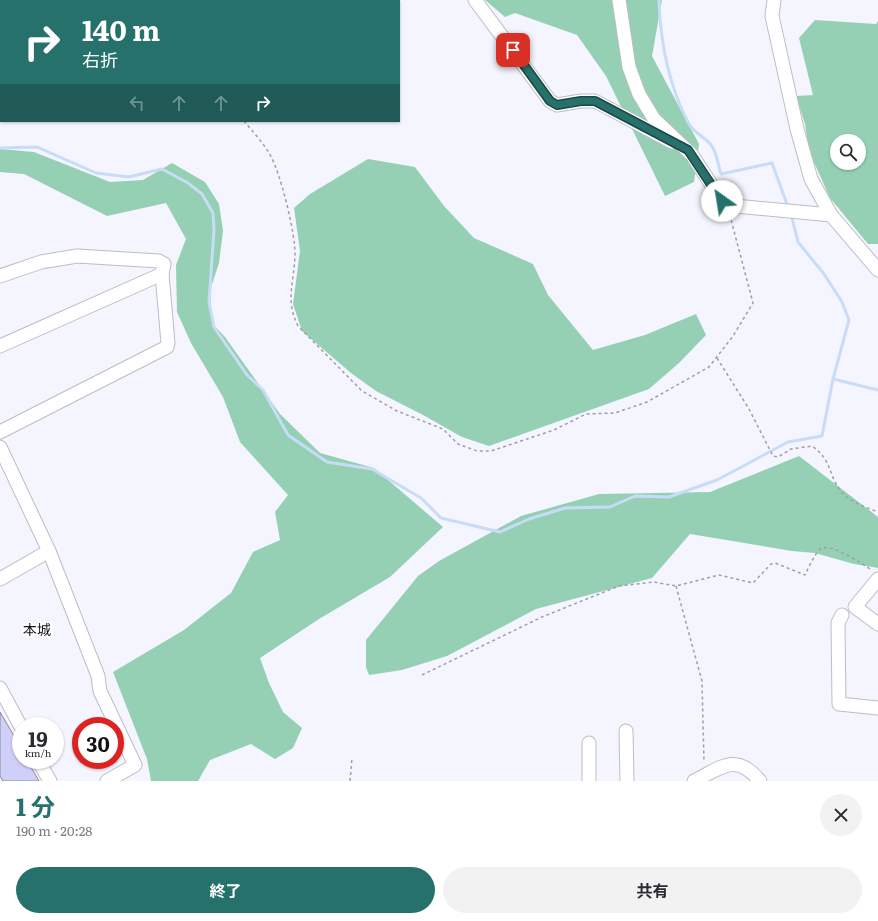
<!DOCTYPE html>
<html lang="ja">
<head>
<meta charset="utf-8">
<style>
  :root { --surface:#fff; --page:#f2f2f3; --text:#2b2b33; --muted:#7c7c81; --accent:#27716c }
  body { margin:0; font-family:Literata,"Noto Sans JP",serif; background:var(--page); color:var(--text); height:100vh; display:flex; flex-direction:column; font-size:15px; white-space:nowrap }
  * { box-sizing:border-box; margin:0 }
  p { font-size:13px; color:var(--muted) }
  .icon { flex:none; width:22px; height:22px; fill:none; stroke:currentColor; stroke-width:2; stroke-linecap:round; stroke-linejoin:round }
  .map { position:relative; height:781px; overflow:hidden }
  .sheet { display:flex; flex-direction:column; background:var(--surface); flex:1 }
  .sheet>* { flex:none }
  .hud { position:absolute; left:0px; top:0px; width:400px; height:122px; box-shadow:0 1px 3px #0004; background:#27716c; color:#fff; overflow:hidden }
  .tools { position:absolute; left:830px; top:134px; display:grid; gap:8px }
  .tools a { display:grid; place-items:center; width:36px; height:36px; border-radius:50%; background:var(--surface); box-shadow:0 1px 3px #0004; font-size:20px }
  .speed { position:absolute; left:12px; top:717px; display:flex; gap:8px; font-size:20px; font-weight:700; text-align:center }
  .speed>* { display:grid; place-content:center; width:52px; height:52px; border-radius:50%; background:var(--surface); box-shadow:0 1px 3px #0004; line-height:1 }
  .speed small { font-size:10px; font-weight:400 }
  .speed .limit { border:6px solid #d22; background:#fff; color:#111 }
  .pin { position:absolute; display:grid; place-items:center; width:34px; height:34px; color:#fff; margin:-17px; border-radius:8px; box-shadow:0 2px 6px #0006 }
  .me { position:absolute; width:44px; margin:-22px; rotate:328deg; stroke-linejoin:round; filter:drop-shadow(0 0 3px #0008) }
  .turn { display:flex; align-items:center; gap:14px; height:84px; padding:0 16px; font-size:18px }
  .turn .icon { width:52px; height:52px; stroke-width:2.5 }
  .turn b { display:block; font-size:28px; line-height:34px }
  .lanes { display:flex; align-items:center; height:38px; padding:0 16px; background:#0003; justify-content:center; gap:20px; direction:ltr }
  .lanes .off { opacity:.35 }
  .round { display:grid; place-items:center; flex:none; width:42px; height:42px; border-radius:21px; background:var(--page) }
  .head { display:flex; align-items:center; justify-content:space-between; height:68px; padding:0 16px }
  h1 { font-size:24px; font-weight:700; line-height:30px; color:var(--accent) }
  .cta { display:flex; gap:8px; margin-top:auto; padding:8px 16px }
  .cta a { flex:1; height:46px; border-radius:24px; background:var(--accent); color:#fff; font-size:16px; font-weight:700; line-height:46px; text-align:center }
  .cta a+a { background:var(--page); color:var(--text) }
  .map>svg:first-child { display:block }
</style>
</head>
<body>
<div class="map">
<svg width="878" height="781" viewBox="0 0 878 781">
  <rect width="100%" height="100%" fill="#f4f5fe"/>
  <!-- forest -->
  <g fill="#95d0b4" fill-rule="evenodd">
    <polygon points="0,0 210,0 211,1 1,1 1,48"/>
    <polygon points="485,0 662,0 652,56 699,144 694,182 665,196 606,76 577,35 515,13 505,17"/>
    <path d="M815,20L876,24L878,21V244H868L830,198L809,151L805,124L796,96L813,95L799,38ZM837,141H859V163H837Z"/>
    <polygon points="0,149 34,152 110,182 143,180 172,163 205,182 219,204 223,231 219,263 210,290 212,323 225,337 280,414 320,453 374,468 443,527 390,577 319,619 260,658 269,683 283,712 302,728 293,748 275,759 251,744 210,760 198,781 151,781 147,759 113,672 184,630 231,593 253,552 280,540 275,512 288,495 240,442 223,397 191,343 177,312 176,265 186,239 166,203 107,216 24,174 0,172"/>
    <polygon points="368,159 415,167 444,206 474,238 533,264 548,295 593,350 645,335 696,314 706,335 679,363 649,389 489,446 462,437 423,415 376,391 351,373 302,331 293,304 300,251 294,208 310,194"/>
    <polygon points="799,456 878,517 878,568 854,564 815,553 792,551 690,534 652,578 536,609 447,656 402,670 369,675 366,667 366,640 418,576 439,561 521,516 599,494 710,492"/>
  </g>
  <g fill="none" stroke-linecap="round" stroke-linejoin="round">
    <!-- stream -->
    <g stroke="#c8dcf8" stroke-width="3">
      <path d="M659,0C660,41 669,87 689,124C694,133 705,137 711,145C717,152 718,165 721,174L772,163L788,207"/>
      <polyline points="0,148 37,147 96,173 129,177 162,169 188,183 202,194 213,213 214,230 209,302 214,327 247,375 263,390 288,435 327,462 372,469 421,498 441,518 500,532 529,519 565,508 610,507 635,496 669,497 717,480 788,442 822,436 833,379 849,320 842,302 824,274 798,242 791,214"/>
      <polyline points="833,379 878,390"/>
    </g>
  </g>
  <!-- building -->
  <polygon fill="#cfcffa" stroke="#8a8a93" points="0,712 21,748 21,760 27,760 39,781 3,781 0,776"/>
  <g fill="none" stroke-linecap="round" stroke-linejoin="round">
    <defs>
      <g id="minor">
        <polyline points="475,0 550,101 557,105 581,101 595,101 672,142"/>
        <polyline points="619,0 629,67 639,94 654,119 692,155 722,201 727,204 735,206 831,215"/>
        <polyline points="774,0 772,16 797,129 811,179 831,215 878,270"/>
        <polyline points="0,276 41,262 77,256 159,261 164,264 162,274 168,343 167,347 0,432"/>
        <polyline points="0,346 162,274"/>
        <polyline points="0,447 49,551 98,676 100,691 135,765 107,781"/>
        <polyline points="0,579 49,551"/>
        <polyline points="878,579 855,607 878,624"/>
        <polyline points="842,615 838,623 839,704 878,708"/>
        <polyline points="0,688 21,727"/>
        <polyline points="626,731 627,781"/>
        <polyline points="38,760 50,781"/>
        <polyline points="589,781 589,743"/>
        <path d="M694,781C722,767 736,752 760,781"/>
      </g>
    </defs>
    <!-- minor casing -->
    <use href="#minor" stroke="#bdbdc6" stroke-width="15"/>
    <!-- path -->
    <g stroke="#9e9fa6" stroke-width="1.5" stroke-dasharray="3 3" stroke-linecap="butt">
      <polyline points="348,1 350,0"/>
      <polyline points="0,35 1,36"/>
      <path d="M244,121C252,131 262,141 269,153C280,170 296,235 295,256C294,283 285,300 298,326L362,391L397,411L443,429L458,444L477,451H491L554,430L586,414L615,413L647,402L709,367L733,336L753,303L730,216"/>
      <path d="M717,358L749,409L773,456L778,457L791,449L812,446C832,460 828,474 840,490C849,502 865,507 878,512"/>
      <polyline points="676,586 702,681 704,762"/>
      <path d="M422,675L542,617L619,586L654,582L676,586L719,575L753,583L771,564L775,563L805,575C809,567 813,557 819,550C828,540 862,564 872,570"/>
      <polyline points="350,781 352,758"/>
    </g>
    <!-- minor -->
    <use href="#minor" stroke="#fff" stroke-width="13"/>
  </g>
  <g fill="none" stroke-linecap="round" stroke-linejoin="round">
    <defs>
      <polyline id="route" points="513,50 550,101 557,105 581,101 595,101 688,150 722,201"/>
    </defs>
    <!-- route casing -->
    <use href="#route" stroke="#194946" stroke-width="10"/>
    <!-- route -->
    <use href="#route" stroke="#27716c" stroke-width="7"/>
  </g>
  <g text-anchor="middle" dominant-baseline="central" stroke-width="4" stroke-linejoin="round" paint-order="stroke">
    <!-- quarter labels -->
    <g font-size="14" fill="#151518" stroke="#fff">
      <text x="37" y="629">本城</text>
    </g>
  </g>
</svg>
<div class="tools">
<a><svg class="icon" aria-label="search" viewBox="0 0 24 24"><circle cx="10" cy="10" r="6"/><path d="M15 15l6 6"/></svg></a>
</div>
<div class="speed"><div>19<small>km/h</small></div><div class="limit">30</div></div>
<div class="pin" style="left:513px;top:50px;background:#d93025"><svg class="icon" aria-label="arrive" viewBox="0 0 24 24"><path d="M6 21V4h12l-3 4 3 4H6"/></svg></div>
<svg class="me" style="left:722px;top:201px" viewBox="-20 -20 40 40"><circle r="19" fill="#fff"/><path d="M0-13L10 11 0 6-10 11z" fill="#27716c"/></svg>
<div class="hud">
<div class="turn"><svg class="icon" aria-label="right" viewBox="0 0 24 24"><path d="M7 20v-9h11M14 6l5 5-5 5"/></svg><div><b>140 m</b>右折</div></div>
<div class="lanes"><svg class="icon off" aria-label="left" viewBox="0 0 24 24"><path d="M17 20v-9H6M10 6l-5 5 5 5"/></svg><svg class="icon off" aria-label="ahead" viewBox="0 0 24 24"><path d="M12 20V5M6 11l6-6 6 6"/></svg><svg class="icon off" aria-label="ahead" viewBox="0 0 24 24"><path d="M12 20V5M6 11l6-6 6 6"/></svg><svg class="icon" aria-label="right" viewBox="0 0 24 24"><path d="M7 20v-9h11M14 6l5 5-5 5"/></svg></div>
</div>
</div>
<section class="sheet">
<div class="head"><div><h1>1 分</h1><p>190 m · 20:28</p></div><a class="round"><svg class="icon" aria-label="close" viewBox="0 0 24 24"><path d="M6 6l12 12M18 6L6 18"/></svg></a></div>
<div class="cta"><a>終了</a><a>共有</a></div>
</section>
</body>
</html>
